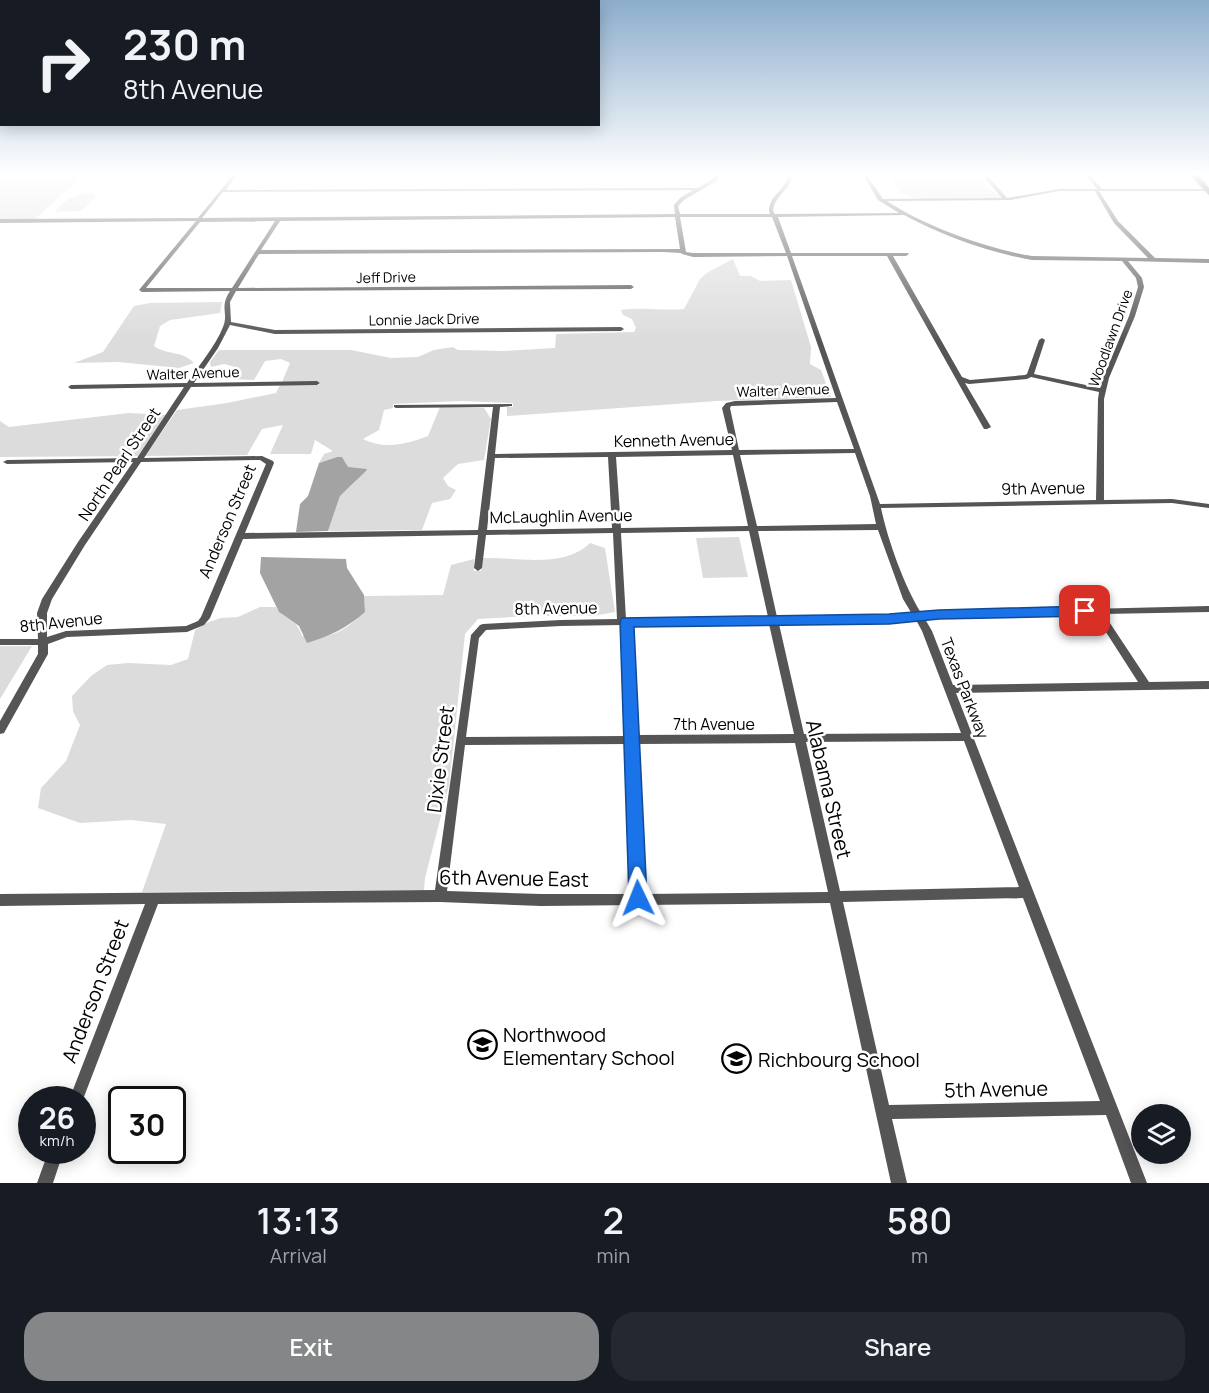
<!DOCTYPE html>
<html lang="en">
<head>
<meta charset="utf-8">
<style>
  :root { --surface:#171b24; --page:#242831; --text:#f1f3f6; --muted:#9ea1a6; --accent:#858687 }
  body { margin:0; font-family:Manrope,sans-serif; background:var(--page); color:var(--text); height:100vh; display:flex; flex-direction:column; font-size:22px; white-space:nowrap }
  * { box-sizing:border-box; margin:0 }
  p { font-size:20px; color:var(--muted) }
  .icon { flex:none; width:33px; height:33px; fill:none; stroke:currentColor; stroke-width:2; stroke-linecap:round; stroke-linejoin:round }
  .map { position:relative; height:1183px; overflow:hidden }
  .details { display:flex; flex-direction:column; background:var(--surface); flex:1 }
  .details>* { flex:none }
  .top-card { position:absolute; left:0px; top:0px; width:600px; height:126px; box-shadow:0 3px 15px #0003; background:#171b24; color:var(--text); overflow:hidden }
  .tools { position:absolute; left:1131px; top:1104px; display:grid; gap:12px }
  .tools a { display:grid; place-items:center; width:60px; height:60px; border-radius:50%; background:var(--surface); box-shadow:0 3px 15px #0003; font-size:30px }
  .speed { position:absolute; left:18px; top:1086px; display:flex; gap:12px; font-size:30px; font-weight:700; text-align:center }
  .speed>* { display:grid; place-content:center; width:78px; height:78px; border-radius:50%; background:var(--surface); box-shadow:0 3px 15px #0003; line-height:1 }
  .speed small { font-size:15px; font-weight:400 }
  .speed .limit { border:3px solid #111; border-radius:9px; background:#fff; color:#111 }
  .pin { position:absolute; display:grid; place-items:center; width:51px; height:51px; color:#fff; margin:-26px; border-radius:12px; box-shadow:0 3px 9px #0006 }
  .me { position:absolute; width:66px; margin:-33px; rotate:358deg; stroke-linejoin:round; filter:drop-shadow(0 0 4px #0008) }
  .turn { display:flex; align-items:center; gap:21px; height:126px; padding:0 24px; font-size:27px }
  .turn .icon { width:78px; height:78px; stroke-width:2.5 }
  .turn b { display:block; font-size:42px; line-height:51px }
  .eta { display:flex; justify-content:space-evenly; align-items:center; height:102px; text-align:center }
  .eta b { font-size:36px; font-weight:600; line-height:42px }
  .button { display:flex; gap:12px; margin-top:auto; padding:12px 24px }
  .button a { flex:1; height:69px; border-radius:24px; background:var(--accent); color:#fff; font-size:24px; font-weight:600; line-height:69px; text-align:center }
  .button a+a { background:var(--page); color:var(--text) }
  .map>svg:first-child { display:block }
</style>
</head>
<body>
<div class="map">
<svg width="1209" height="1183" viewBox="0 0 1209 1183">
  <rect width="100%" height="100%" fill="#fff"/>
  <!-- green -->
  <g fill="#dcdcdc">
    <polygon points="0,175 84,175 35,219 0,220"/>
    <polygon points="908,175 980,175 987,186 1002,198 917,199 901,193 892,181"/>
    <polygon points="85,193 93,194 96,197 81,211 54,212 68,199"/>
    <path d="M733,259L740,276H751L760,281L791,280L811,347L810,364L821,370L831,397L717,401L507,416V407H513V403L462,401L393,404V408L384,410L379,430L363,439C384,450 407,444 428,436L440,407L484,408L491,419L484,460L458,464L443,478L448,486L456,490L450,499L432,503L422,530L328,531L340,496L356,481L348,467L337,457L319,463L324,454L333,451L315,440L311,454H270L283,425L262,429L247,455L145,456L177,410L227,403L276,393L280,385H319L320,382H282L290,363L281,359L265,361L254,380L230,379L235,367L224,364L211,367L210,362L219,350H351L391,358L418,357L434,350L453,347L458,350L504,351L555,348L556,334L634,332L636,328L632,319L623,315L621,310C642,307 663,311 684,309L700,279L708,272Z"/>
    <path d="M222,302L220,313L170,320L160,326L154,346C168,356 182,350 194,363L179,368L118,362L74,363L103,352L134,306L150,303Z"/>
    <polygon points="129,413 167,415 138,456 0,457 0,421 9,427"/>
    <polygon points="739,537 748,577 703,578 696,538"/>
    <path d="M590,543L605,548L615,612L593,616H531L478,619L465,634L449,785L425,878L424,890L142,892L166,824L131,820L80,823L38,808L41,788L66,761L80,725L73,711L72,696L91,676L107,665L128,663L171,665L188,659L195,630L206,623L221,618L238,617L260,607H276C284,621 297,618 302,636C335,637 340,634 365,612L364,596L443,595L451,565L474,559V571H481L483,558C518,557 563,569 590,543Z"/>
    <polygon points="0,646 32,646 0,699"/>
  </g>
  <!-- water -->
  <g fill="#a3a3a3">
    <polygon points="337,457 342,457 348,467 367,469 366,471 340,496 328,531 296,532 300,504 308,496 319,463"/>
    <path d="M261,557L346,559L347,568L364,595L365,612C347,628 330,636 307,643L299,626L279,612L260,573Z"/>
  </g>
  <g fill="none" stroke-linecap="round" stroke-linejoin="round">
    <defs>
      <polygon id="primary" points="1190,175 1198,175 1209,188 1209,195"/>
    </defs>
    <!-- primary casing -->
    <use href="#primary" stroke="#dbdbdb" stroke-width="3"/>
    <!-- street -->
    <g fill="#555" fill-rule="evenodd">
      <path d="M233,175H237L226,190L698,188L714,178L716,175H720L718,180L684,200L678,206L680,214H770L769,211C769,195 786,190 788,175H792C791,190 774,196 773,211L775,214L899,213L878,200L863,175H867L883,199L1002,198L982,175H987L1007,198L1059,189H1097L1085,175H1090L1102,189H1208V190L1206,191H1099L1118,221L1155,258L1209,259V263L1128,261L1142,278L1144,287L1135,316L1109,378L1104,399V500L1172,499L1209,504V508L1172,503L881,508C888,541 904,585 921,613L1209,606V612L1104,614L1149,682L1209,681V689L956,693L1147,1183H1131L1106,1115L892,1119L907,1183H891L830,903L541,906L440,902L158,904L82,1102V1100H69L145,904L0,906V894L435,890L471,635L480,625L483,624L561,620L617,619L613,533L486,535L482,568L478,571L474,568L478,535L243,539L210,618L204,625L187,632L67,637L48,644V654L4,733L0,734V721L38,654V645H0V639H38L37,613L42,599L78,542L133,462L7,464L3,462L7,460L137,458L184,387L71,389L68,387L71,385L187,383C199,365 215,347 223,327C229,313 219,308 230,291L142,292L139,290L196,221L0,223V219L198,218ZM693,190L680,198L674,205L675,214L202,218L223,192ZM1059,191H1095L1114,223L1148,258L1032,256C988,249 924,226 887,201L1011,200ZM904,215C943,236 988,252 1032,260L1122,261L1136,278L1138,287L1129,316L1103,378L1100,388L1034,374L1045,340L1042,338L1039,340L1027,374L1025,375L970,380L962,377L893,256H906L909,254L908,253H791L778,217ZM675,217L680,249L261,250L280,221ZM680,217H772L786,253H693L686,252ZM275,221L232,288H146L200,222ZM663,252L681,253L682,254L693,257L787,256L836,398L735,401L726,403L722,408L732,450L495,454L500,407L512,406V404L394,405V407L396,408L493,407L478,530L245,533L274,463L273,461L262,456L144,458L191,387L317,385L320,383L317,381L194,383L218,348L230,325L275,334L621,331L624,329L621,327L275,330L231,322L230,302L236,291L631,289L634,287L631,285L238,288L259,254ZM792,256H887L984,429H987L991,427L965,383L969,384L1027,379L1031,377L1099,392L1098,399L1096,500L880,504ZM837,402L854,449L739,450L730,408L731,406ZM855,453L870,496L876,524L757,526L740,455ZM733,455L748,526L621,528L616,457ZM608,457L612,528L487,530L495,458ZM260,460L266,464L201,617L198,621L186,626L66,631L47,637V613L52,599L85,545L141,462ZM878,530L903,599L912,614L889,616L777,617L758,531ZM749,531L768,617L626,619L621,533ZM1095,615L1138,682L953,685L932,631L925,619ZM916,620L922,631L961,733L804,734L779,624L889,622ZM769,624L794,734L637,735L632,625ZM622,625L626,736L466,737L479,638L486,630L561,626ZM964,741L1019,887L840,891L806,742ZM795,743L828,892L644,894L637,744ZM627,744L632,894H541L447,891L465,745ZM1023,898L1100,1101L889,1105L843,902Z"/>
      <polygon points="49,1150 64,1150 53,1183 37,1183"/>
    </g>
    <!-- primary -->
    <use href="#primary" fill="#000" fill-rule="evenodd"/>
  </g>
  <!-- sky -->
  <linearGradient id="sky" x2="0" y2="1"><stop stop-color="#8cadcc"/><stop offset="0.51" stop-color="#fff"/><stop offset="1" stop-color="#fff" stop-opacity="0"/></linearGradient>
  <rect width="1209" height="341" fill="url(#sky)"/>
  <!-- route -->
  <polygon fill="#1a73e8" stroke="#114b97" stroke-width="1.5" points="1085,606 1092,611 1085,616 939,619 889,624 634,627 647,898 645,904 638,906 631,904 629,898 620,622 622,618 889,614 939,610"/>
  <!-- icons -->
  <defs>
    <symbol id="school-ring" viewBox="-11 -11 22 22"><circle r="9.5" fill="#fff" stroke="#000" stroke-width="1.5"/><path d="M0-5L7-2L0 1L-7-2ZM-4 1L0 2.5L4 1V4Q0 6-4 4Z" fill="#000"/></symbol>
  </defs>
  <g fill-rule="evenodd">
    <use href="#school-ring" x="466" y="1028" width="33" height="33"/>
    <use href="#school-ring" x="720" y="1042" width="33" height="33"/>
  </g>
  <g text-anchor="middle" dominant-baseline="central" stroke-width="5" stroke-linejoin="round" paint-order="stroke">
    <!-- far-street labels -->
    <g font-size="14" fill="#000" stroke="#fff">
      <text transform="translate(386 277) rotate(-1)">Jeff Drive</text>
      <text transform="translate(424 319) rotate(-1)">Lonnie Jack Drive</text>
      <text transform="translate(1110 338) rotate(-70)">Woodlawn Drive</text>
      <text transform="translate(193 373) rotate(-2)">Walter Avenue</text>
      <text transform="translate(783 390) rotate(-2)">Walter Avenue</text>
    </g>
    <!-- street labels -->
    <g font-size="16" fill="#000" stroke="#fff">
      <text transform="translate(674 440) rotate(-1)">Kenneth Avenue</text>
      <text transform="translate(119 464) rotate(-56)">North Pearl Street</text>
      <text transform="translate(1043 488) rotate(-1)">9th Avenue</text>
      <text transform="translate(561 516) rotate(-1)">McLaughlin Avenue</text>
      <text transform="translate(227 521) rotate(-67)">Anderson Street</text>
      <text transform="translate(556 608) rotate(-1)">8th Avenue</text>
      <text transform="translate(61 622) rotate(-6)">8th Avenue</text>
      <text transform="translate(965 688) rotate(69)">Texas Parkway</text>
      <text x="714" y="724">7th Avenue</text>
    </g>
    <!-- near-street labels -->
    <g font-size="20" fill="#000" stroke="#fff">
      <text transform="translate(440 759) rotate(-83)">Dixie Street</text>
      <text transform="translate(829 789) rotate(77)">Alabama Street</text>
      <text transform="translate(514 878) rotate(1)">6th Avenue East</text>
      <text transform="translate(95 991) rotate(-69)">Anderson Street</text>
      <text transform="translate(996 1089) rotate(-1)">5th Avenue</text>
    </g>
    <!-- near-poi labels -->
    <g font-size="20" fill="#000" stroke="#fff" text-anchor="start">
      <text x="503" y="1034">Northwood<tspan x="503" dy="23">Elementary School</tspan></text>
      <text x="758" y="1059">Richbourg School</text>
    </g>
  </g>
</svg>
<div class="tools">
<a><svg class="icon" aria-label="layers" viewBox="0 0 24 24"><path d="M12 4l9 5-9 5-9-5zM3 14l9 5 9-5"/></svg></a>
</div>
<div class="speed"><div>26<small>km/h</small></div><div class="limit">30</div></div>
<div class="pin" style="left:1085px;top:611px;background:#d93025"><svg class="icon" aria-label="arrive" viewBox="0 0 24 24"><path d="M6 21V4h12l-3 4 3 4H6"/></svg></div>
<svg class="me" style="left:638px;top:898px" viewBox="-20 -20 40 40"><path d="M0-17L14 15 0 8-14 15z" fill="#1a73e8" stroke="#fff" stroke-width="4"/></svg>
<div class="top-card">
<div class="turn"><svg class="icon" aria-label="right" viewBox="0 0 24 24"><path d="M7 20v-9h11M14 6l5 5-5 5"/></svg><div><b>230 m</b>8th Avenue</div></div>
</div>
</div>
<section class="details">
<div class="eta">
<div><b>13:13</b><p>Arrival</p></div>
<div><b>2</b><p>min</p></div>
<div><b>580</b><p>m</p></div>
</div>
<div class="button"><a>Exit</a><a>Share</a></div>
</section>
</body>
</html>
